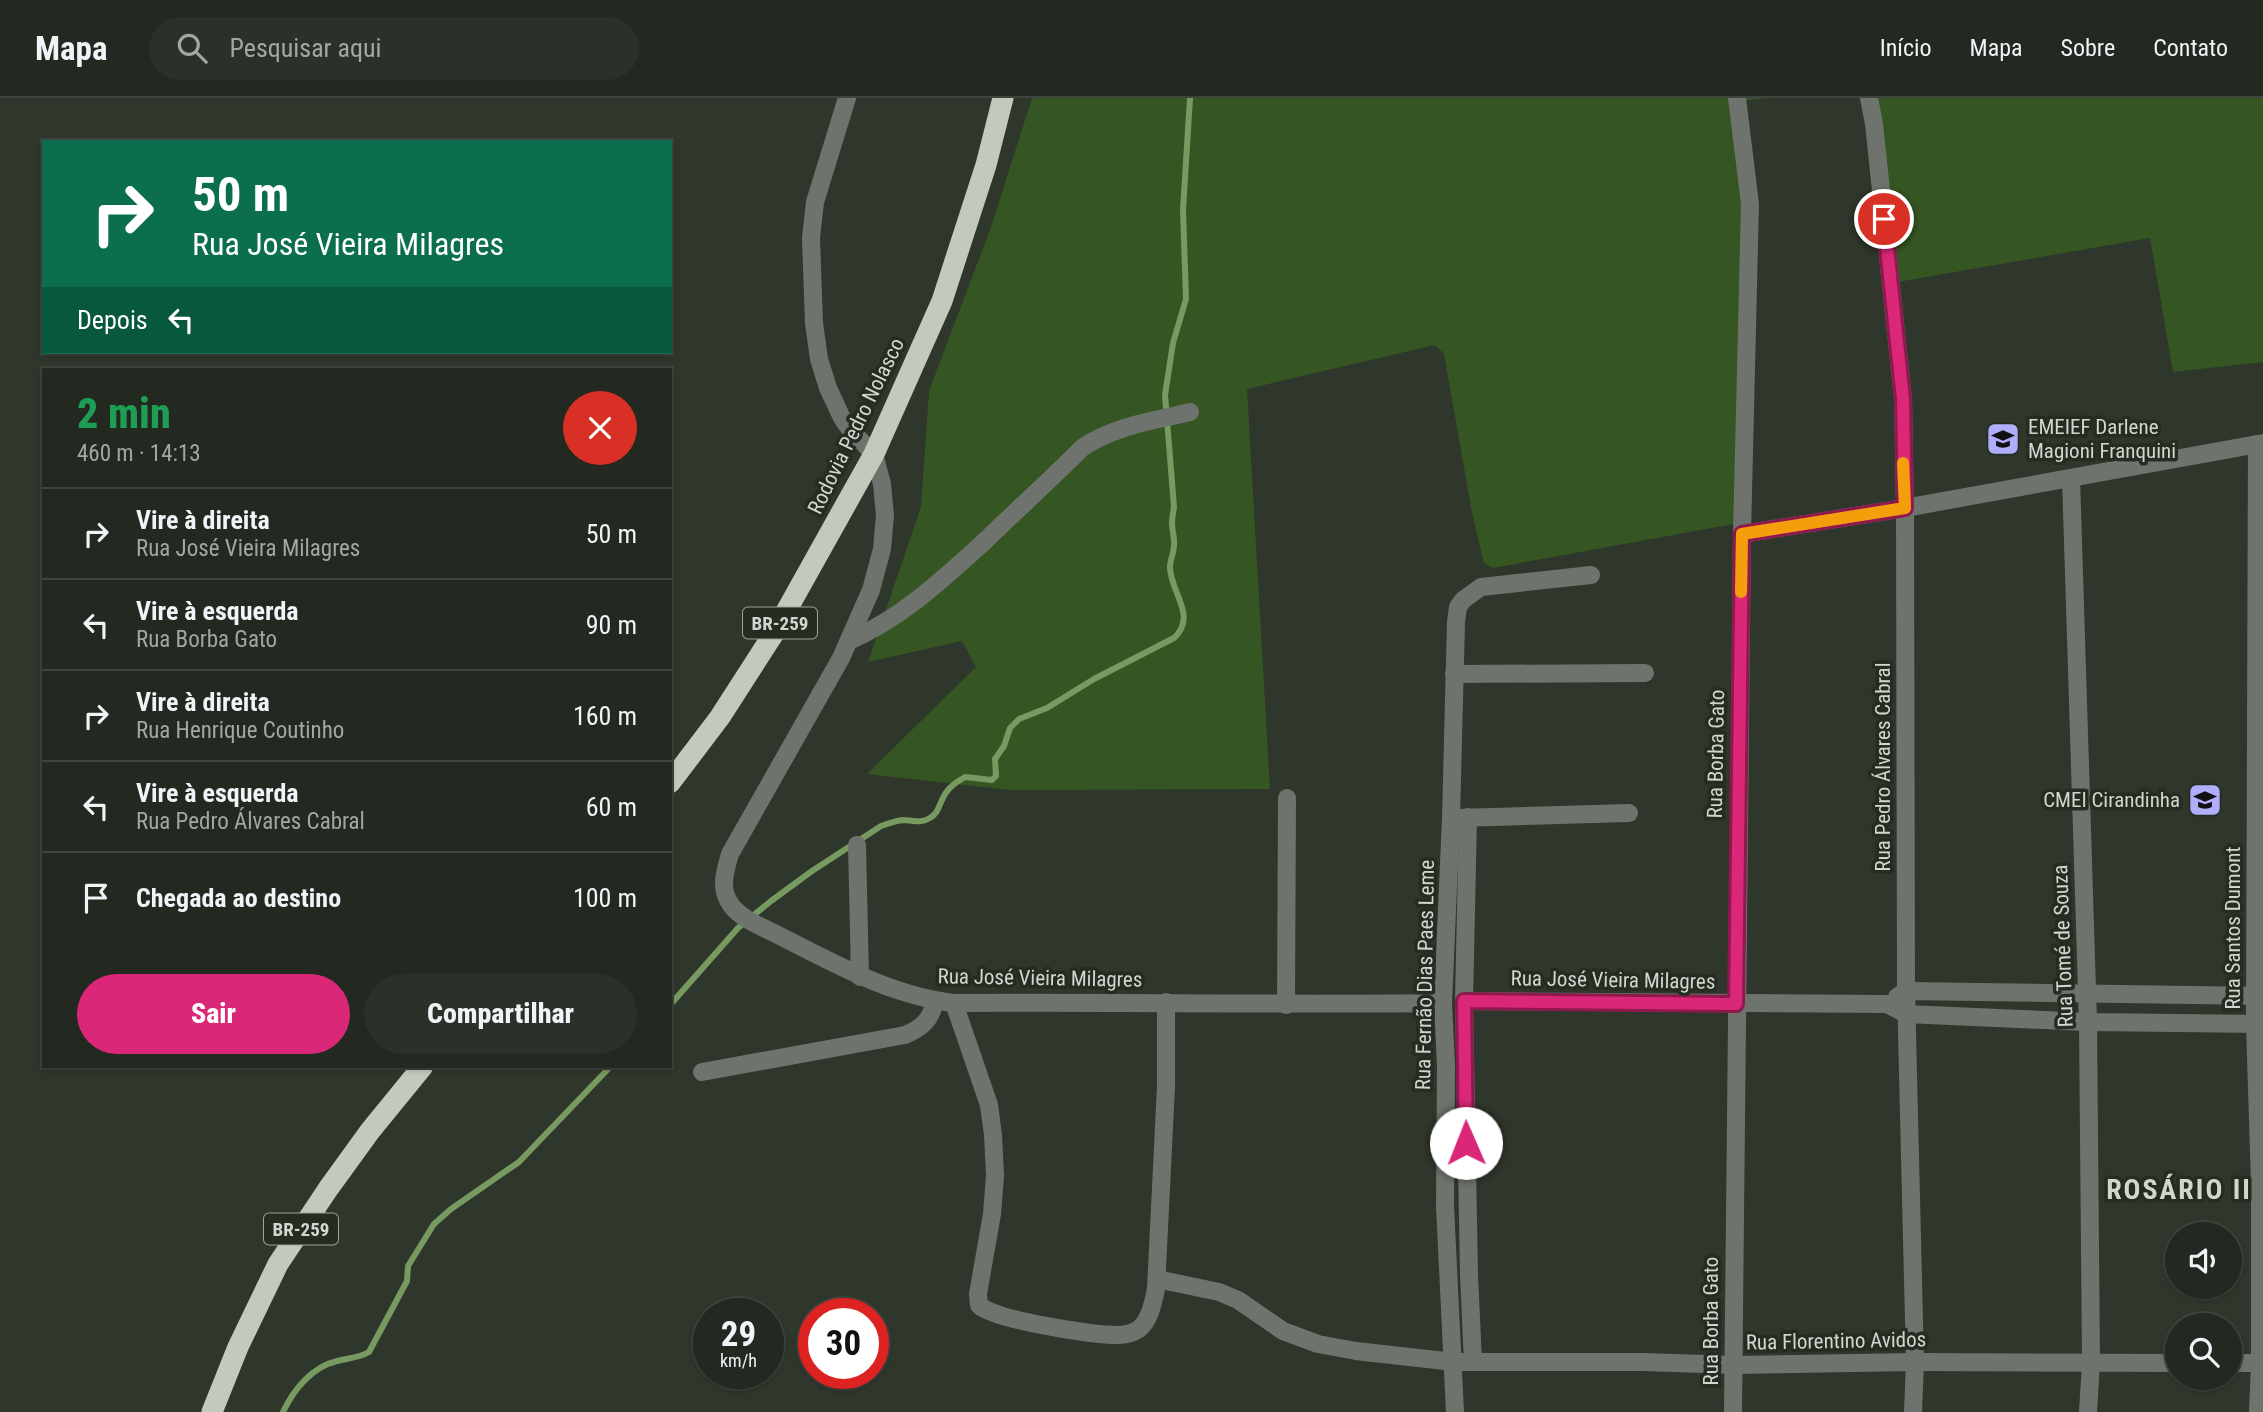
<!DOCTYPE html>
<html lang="pt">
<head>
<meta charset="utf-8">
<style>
  :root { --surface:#232820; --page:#2b3029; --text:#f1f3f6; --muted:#a3a6a5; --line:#40443e; --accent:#db2777 }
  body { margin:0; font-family:"Roboto Condensed",sans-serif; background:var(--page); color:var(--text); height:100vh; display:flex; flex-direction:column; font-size:26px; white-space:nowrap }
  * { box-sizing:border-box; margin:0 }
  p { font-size:23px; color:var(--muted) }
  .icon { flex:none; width:38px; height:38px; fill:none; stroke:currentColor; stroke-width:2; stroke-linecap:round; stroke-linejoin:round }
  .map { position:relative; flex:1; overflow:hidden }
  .sheet { position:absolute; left:42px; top:270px; width:630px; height:700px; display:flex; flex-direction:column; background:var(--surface); border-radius:0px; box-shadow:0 2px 5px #0004,0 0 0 2px var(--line) }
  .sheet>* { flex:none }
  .guide { position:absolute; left:42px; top:42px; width:630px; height:214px; border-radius:0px; box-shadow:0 2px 5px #0004,0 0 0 2px var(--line); background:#0b6e4f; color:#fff; overflow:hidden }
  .fabs { position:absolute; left:2165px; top:1124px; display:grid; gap:14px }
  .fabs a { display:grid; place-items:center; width:77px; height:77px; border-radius:50%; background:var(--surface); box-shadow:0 2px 5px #0004,0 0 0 2px var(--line); font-size:35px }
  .speed { position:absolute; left:693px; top:1200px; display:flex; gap:14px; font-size:35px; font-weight:700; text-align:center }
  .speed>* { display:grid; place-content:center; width:91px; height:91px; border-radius:50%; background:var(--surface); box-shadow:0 2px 5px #0004,0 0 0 2px var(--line); line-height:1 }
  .speed small { font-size:18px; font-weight:400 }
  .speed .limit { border:10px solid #d22; background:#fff; color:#111 }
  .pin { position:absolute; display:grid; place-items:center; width:60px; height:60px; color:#fff; margin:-30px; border:4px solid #fff; border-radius:50%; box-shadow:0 2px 7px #0007 }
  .me { position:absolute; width:77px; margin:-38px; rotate:359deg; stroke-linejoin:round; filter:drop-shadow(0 0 5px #0008) }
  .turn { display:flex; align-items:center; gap:24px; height:147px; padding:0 35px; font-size:32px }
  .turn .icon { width:91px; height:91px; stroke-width:2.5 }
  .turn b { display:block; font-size:49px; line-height:60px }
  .then { display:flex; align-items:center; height:66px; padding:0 35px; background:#0003; gap:14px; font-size:26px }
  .round { display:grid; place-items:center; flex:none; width:74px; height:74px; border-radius:37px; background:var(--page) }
  .summary { display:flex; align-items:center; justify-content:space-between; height:119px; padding:0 35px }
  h1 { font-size:42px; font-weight:800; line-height:52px; color:#1e9e55 }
  .cta { display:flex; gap:14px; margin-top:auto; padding:14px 35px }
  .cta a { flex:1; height:80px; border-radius:42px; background:var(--accent); color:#fff; font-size:28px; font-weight:800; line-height:80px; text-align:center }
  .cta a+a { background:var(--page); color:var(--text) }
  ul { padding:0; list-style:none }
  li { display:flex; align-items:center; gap:21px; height:91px; padding:0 35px; border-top:2px solid var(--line) }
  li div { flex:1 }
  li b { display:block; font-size:26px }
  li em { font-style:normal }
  header { display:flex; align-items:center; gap:42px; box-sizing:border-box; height:98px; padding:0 35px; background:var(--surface); border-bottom:2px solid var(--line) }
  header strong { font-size:33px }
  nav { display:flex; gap:38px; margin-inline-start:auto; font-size:24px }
  .search { width:490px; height:63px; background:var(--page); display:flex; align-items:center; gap:18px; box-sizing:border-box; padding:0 24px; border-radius:38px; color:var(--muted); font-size:26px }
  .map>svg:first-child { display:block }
</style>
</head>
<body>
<header>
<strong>Mapa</strong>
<div class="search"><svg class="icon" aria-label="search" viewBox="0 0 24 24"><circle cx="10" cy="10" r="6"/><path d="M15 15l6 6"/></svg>Pesquisar aqui</div>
<nav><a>Início</a><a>Mapa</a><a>Sobre</a><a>Contato</a></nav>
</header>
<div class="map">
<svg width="2263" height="1314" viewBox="0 0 2263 1314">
  <rect width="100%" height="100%" fill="#2f362b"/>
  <!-- green -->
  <g fill="#355522">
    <polygon points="1032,0 1766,0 1741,3 1745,424 1493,470 1484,465 1472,415 1444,256 1435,247 1247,291 1270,691 1009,692 867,676 976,569 962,543 868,564 921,409 929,293 991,129"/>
    <polygon points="1863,0 2263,0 2263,264 2173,274 2150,140 1892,185"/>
  </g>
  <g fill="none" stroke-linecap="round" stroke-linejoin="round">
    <!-- stream -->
    <g stroke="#769a60" stroke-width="6">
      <path d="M670,907L738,830L771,803L812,773L881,728C889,725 895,723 903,722C913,722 920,726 930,720C938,715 938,710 942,702C947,690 955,685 965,679L992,682L996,678L995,661L1004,648L1010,630L1019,621L1047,610L1094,581L1174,540C1198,518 1170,494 1170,469C1170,462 1174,455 1174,447C1175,440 1172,433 1172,426C1172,420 1173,415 1174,409L1165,297L1173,245L1186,201L1183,112L1190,0"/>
      <path d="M283,1314C294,1291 312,1269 337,1263C348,1260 359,1260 369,1254L407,1183L408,1168L434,1126L451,1111L519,1064L611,968"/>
    </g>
    <!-- minor -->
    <g stroke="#6f736d" stroke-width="18">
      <path d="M847,0L815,104L811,140L814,225L819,261L828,290L842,320L851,333L874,356L882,386L885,417L882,451L871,492L841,560L730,756C725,773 719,791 731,807C742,822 765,830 780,838C835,866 892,898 954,905C1117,904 1280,907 1443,905"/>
      <polyline points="1869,0 1874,26 1903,301 1905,410 1906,893 1915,1264 1913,1314"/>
      <polyline points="2257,346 2255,926 2260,1087 2260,1265 2258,1314"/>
      <polyline points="2071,380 2088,924 2091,1265 2088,1314"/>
      <polyline points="1742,436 1905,410 2263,345"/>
      <path d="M849,543C903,519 943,481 986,442C1018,411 1051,381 1082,350C1113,328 1154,323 1190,314"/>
      <polyline points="1454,576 1645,575"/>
      <polyline points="1468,719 1464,903 1469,1177 1473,1264"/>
      <polyline points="1458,720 1629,715"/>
      <polyline points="857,747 860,879"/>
      <polyline points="1897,899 1906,893 2263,898"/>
      <polyline points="1464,903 1887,906 1906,916 2088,924 2263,926"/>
      <path d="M954,905L989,1007L993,1037L995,1078L992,1116L978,1196L979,1207C993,1222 1094,1237 1118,1237C1124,1237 1133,1235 1139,1231C1150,1222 1153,1205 1156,1191L1166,988V904"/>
      <polyline points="1286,907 1287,700"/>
      <path d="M702,974L905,937C922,930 931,922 935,903"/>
      <polyline points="1157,1181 1219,1194 1238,1202 1283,1233 1318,1246 1356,1253 1454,1264 1644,1264 1734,1267 1915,1264 2177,1265"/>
      <polyline points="2230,1265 2263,1265"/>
      <polyline points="1455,1314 1445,1108 1446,968 1443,905 1451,720 1456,524 1458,509 1463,502 1481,489 1591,477"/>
      <polyline points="1733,1314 1742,436 1750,106 1737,0"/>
    </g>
    <!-- highway -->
    <g stroke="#c1cabc" stroke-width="21">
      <polyline points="670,685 720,619 774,535 874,356 942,203 986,67 1003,0"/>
      <polyline points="212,1314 238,1249 278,1166 328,1091 370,1033 423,968"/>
    </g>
  </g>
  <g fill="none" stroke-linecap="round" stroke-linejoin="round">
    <defs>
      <polyline id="route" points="1466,1045 1464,903 1736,906 1742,436 1905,410 1903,301 1884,121"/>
    </defs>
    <!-- route casing -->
    <use href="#route" stroke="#8e194d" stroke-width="18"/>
    <!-- route -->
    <use href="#route" stroke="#db2777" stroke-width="12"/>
    <!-- slow -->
    <polyline stroke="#f59e0b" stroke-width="12" points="1741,494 1742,436 1905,410 1903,365"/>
  </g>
  <!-- icons -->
  <defs>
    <symbol id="school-square" viewBox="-11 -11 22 22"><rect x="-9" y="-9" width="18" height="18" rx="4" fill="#b0adfa" stroke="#252c21"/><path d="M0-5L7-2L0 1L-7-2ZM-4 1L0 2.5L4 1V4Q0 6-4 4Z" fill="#111"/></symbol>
  </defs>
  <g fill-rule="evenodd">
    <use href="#school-square" x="1984" y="322" width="38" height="38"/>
    <use href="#school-square" x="2186" y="683" width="38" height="38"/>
  </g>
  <g text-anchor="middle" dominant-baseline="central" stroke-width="7" stroke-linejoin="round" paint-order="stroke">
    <!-- shield labels -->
    <g fill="#252c21" stroke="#9da39b" stroke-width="2">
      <rect x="743" y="509.5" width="74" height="31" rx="5"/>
      <rect x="264" y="1115.5" width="74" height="31" rx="5"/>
    </g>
    <g font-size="19" font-weight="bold" fill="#d1d6cf">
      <text x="780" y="525">BR-259</text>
      <text x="301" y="1131">BR-259</text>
    </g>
    <!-- street labels -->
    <g font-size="21" fill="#d1d6cf" stroke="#252c21">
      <text transform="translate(856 328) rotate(-64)">Rodovia Pedro Nolasco</text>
      <text transform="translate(1716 656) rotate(-89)">Rua Borba Gato</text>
      <text transform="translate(1883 669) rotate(-90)">Rua Pedro Álvares Cabral</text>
      <text transform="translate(2233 830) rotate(-90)">Rua Santos Dumont</text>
      <text transform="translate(2063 848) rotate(-92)">Rua Tomé de Souza</text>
      <text transform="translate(1425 877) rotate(-89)">Rua Fernão Dias Paes Leme</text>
      <text transform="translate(1040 880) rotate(1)">Rua José Vieira Milagres</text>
      <text transform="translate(1613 882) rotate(1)">Rua José Vieira Milagres</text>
      <text transform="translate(1711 1223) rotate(-90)">Rua Borba Gato</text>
      <text transform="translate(1836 1243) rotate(-1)">Rua Florentino Avidos</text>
    </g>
    <!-- poi labels -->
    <g font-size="21" fill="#d1d6cf" stroke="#252c21" text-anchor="start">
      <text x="2028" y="329">EMEIEF Darlene<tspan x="2028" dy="24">Magioni Franquini</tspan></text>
      <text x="2180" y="702" text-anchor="end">CMEI Cirandinha</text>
    </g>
    <!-- district labels -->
    <g font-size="28" font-weight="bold" letter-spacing="2" fill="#cfd8ca" stroke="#252c21">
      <text x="2179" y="1091">ROSÁRIO II</text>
    </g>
  </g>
</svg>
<div class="fabs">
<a><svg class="icon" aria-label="sound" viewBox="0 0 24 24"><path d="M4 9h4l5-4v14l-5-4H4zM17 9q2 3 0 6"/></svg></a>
<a><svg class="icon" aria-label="search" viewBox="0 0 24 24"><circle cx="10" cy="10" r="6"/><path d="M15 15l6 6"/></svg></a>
</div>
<div class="speed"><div>29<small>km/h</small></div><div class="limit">30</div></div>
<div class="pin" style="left:1884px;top:121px;background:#d93025"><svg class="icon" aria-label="arrive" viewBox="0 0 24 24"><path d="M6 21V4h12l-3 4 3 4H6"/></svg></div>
<svg class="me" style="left:1466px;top:1045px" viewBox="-20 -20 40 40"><circle r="19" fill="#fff"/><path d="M0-13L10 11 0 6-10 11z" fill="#db2777"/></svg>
<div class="guide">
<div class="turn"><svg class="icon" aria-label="right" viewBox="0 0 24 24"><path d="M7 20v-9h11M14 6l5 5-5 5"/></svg><div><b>50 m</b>Rua José Vieira Milagres</div></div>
<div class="then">Depois<svg class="icon" aria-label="left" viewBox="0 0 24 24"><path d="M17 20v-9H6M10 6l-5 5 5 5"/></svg></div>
</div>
<section class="sheet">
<div class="summary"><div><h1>2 min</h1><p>460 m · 14:13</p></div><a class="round" style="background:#d93025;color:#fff"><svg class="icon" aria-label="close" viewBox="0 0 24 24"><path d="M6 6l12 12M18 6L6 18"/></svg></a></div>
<ul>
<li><svg class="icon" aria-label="right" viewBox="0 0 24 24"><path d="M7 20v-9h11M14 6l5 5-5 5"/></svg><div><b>Vire à direita</b><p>Rua José Vieira Milagres</p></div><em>50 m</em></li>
<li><svg class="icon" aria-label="left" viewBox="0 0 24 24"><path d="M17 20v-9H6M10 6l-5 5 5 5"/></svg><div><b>Vire à esquerda</b><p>Rua Borba Gato</p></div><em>90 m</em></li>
<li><svg class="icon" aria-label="right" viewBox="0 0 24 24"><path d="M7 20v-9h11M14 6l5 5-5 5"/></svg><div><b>Vire à direita</b><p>Rua Henrique Coutinho</p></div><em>160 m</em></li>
<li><svg class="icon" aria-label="left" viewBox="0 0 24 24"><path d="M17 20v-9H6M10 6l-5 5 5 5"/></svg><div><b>Vire à esquerda</b><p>Rua Pedro Álvares Cabral</p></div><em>60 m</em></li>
<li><svg class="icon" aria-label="arrive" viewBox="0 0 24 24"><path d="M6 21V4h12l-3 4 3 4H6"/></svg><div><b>Chegada ao destino</b></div><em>100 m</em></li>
</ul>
<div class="cta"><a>Sair</a><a>Compartilhar</a></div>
</section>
</div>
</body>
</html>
